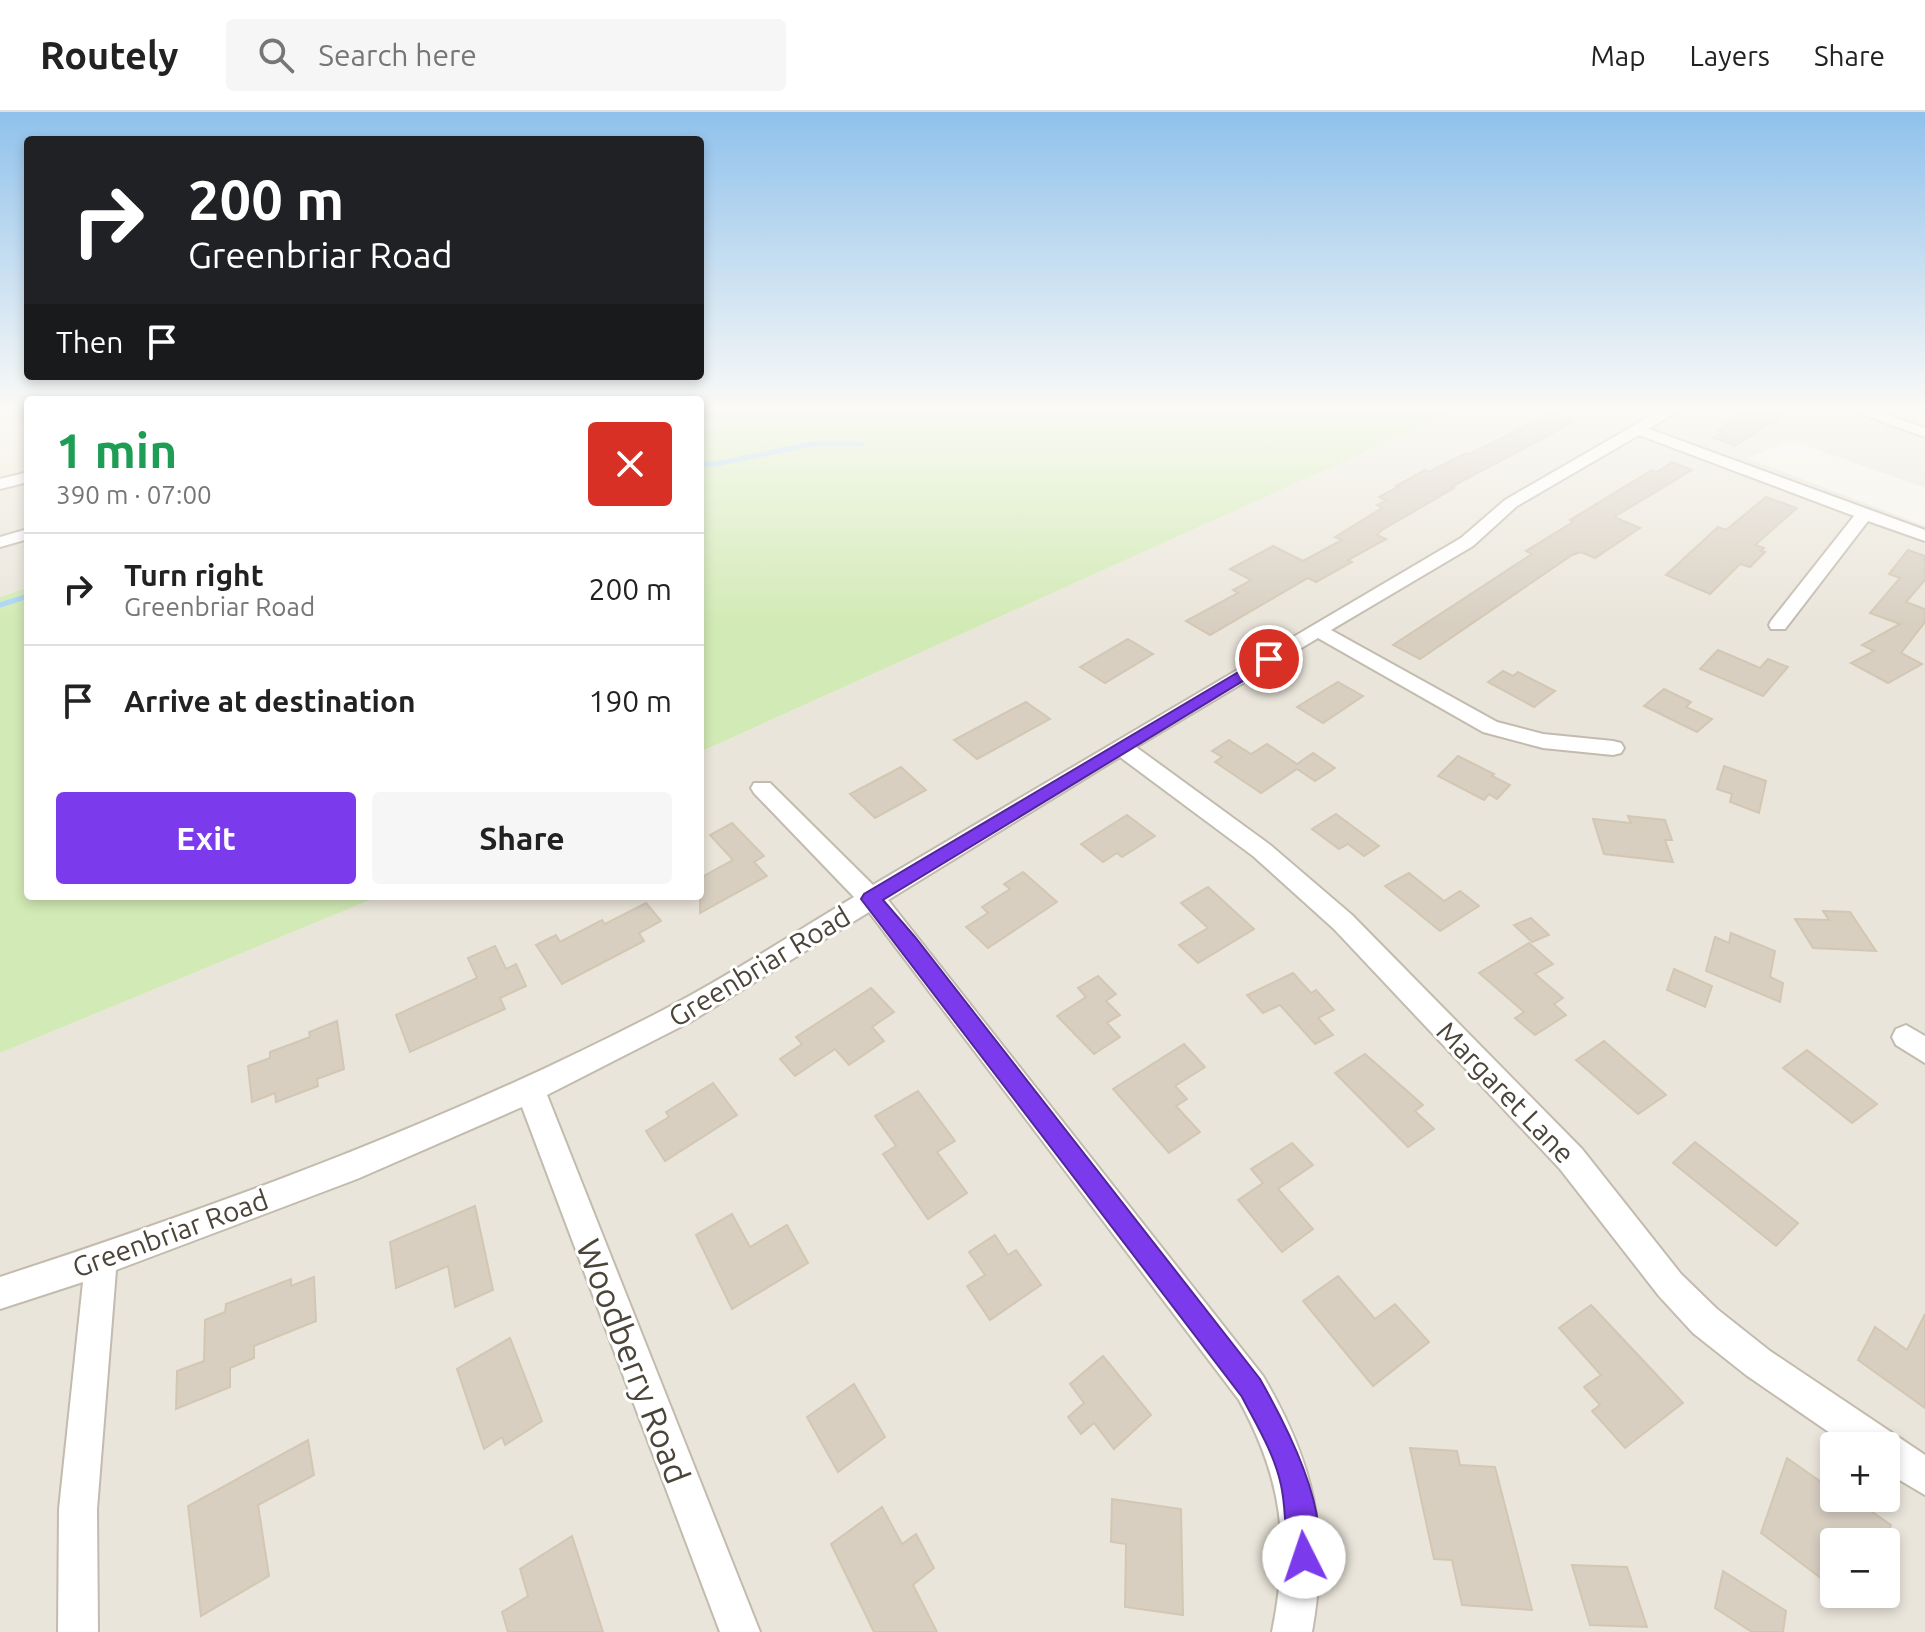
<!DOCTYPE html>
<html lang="en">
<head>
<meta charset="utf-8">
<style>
  :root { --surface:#fff; --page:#f6f6f6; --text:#222; --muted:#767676; --line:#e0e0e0; --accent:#7c3aed }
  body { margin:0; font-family:Ubuntu,sans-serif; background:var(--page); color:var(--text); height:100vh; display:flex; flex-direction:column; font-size:30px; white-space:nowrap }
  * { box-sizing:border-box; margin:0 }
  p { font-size:26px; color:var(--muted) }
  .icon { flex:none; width:44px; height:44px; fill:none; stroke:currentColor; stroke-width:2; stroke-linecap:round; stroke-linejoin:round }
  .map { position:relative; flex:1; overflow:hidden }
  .drawer { position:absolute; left:24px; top:284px; width:680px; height:504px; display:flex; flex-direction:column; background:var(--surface); border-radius:8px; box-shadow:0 4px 12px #0003 }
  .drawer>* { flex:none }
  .hud { position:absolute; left:24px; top:24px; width:680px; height:244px; border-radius:8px; box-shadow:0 4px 12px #0003; background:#202124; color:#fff; overflow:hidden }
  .controls { position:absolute; left:1820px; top:1320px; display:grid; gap:16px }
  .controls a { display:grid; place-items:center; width:80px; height:80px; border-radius:8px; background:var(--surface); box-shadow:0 4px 12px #0003; font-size:40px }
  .pin { position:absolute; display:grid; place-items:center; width:68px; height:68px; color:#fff; margin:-34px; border:4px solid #fff; border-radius:50%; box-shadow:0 2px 8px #0007 }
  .me { position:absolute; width:88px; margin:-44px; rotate:356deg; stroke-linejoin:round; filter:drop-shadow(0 0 6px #0008) }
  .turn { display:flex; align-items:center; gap:28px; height:168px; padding:0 32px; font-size:36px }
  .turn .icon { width:104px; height:104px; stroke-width:2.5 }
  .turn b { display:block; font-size:56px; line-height:68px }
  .then { display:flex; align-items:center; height:76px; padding:0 32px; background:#0003; gap:16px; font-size:30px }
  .round { display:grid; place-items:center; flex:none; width:84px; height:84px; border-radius:8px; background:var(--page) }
  .overview { display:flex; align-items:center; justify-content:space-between; height:136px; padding:0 32px }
  h1 { font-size:48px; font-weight:700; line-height:60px; color:#1e9e55 }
  .primary-button { display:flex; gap:16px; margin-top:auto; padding:16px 32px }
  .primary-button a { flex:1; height:92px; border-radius:8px; background:var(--accent); color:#fff; font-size:32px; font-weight:700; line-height:92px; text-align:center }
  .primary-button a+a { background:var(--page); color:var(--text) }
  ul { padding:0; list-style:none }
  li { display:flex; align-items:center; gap:24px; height:112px; padding:0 32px; border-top:2px solid var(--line) }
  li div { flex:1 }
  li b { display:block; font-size:30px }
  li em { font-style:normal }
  header { display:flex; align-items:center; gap:48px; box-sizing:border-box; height:112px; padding:0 40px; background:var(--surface); border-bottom:2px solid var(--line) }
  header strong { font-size:38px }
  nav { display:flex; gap:44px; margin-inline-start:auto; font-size:28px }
  .search { width:560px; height:72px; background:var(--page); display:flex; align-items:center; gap:20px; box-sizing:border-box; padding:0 28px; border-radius:8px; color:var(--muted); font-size:30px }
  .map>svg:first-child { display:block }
</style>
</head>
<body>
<header>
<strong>Routely</strong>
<div class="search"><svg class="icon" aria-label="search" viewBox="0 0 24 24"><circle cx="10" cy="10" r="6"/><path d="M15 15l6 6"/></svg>Search here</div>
<nav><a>Map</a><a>Layers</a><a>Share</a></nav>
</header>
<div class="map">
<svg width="1925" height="1520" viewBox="0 0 1925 1520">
  <rect width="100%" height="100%" fill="#f6f3ec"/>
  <!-- residential -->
  <g fill="#eae5da" fill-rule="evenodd">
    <path d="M1456,299H1925V376L1791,328L1747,346L1925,414V1520H0V941L380,784H700V640ZM1834,1334H1886V1386H1834ZM1834,1430H1886V1482H1834Z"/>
    <polygon points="28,359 28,475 0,485 0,366"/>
  </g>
  <!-- education -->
  <polygon fill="#efe8d6" points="0,299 28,299 28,359 0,366"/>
  <!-- green -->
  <g fill="#d2eab5">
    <polygon points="700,299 1456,299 700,640"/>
    <polygon points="28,475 28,784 380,784 0,941 0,485"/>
  </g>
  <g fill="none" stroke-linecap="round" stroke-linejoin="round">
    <!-- stream -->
    <g stroke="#a9d4f2" stroke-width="5">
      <polyline points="700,352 715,352 813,332 862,332"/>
      <polyline points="0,493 28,484"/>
    </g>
  </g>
  <!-- building -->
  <g fill="#d8cfc1" stroke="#d3c7b4" stroke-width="2">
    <polygon points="1748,299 1790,299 1735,334 1714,326 1724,320 1718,318"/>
    <polygon points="1551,301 1574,310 1451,375 1454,376 1382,418 1377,423 1386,427 1348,448 1352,450 1345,454 1316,470 1308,466 1210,523 1186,509 1238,481 1233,478 1251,468 1230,457 1273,434 1303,449 1342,428 1335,425 1382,396 1377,393 1386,389 1379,385 1398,375 1396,374 1425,358 1429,360 1466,341 1470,342"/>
    <polygon points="1672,350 1692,358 1614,405 1640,416 1595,446 1581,440 1572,443 1420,547 1393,533 1532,442 1526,439 1573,410 1570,408 1652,358 1657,360"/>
    <polygon points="1766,385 1797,396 1755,433 1764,436 1761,439 1765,440 1750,455 1740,452 1710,482 1666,463 1718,415 1726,418"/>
    <polygon points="1908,438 1925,444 1925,468 1906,490 1925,497 1925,510 1901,541 1922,552 1888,571 1851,551 1874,539 1862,533 1900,512 1870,501 1900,466 1889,462"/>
    <polygon points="1128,527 1153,542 1105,571 1080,555"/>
    <polygon points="1718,538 1760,556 1768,547 1788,555 1763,584 1700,557"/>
    <polygon points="1503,559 1513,564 1518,560 1555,579 1534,595 1488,570"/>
    <polygon points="1338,570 1363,584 1323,611 1297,595"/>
    <polygon points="1664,577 1691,590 1686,595 1712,607 1697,620 1644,594"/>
    <polygon points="1026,590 1050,607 977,647 954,628"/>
    <polygon points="1229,628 1251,642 1267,632 1297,652 1313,641 1335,656 1315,669 1297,657 1261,681 1215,650 1222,645 1212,639"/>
    <polygon points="1458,644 1494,662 1492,664 1510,673 1497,687 1489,682 1484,688 1438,664"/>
    <polygon points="1724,654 1766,669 1759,701 1730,690 1732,682 1717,677"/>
    <polygon points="901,655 926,678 875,706 850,682"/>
    <polygon points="1336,702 1379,734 1364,744 1348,732 1339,737 1312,717"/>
    <polygon points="1127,703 1155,724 1122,745 1117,741 1103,750 1081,732"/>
    <polygon points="1628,704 1665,708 1672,728 1665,728 1673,750 1604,742 1593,707 1631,711"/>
    <polygon points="732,711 764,744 754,750 767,764 700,801 700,766 733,748 710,723"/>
    <polygon points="1023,760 1057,790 988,836 966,815 988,801 982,795 1010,777 1004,772"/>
    <polygon points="1409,761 1444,789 1460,779 1479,794 1440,819 1385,774"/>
    <polygon points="1208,775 1254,817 1198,851 1179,833 1208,816 1181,791"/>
    <polygon points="646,791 661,809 639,821 644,829 562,872 536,833 556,823 560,830 602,808 605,812"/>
    <polygon points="1823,799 1850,800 1876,839 1813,836 1795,807 1829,808"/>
    <polygon points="1531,806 1549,823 1532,830 1514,813"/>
    <polygon points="1731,821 1775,839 1770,865 1783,871 1780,890 1706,859 1715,825 1729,831"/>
    <polygon points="1529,831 1553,852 1535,862 1563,886 1554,892 1566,903 1535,923 1515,906 1524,900 1479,861"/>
    <polygon points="495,834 506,857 516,852 526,874 500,886 505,897 410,940 396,903 477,866 468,846"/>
    <polygon points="1674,857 1712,874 1705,895 1667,878"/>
    <polygon points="1293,861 1311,881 1316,878 1334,898 1318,906 1333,923 1315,932 1280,893 1263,901 1247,883"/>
    <polygon points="1098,864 1116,882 1106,889 1120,903 1107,911 1120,925 1094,942 1057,904 1086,885 1078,876"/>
    <polygon points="871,876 894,900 872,915 884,929 849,953 835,937 795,964 780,947 802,932 796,925"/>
    <polygon points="337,909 344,957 317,967 318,974 276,990 275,981 252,990 248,954 270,946 270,940 310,925 309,920"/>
    <polygon points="1604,929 1666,983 1638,1002 1576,948"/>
    <polygon points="1184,932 1205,955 1175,974 1187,987 1176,994 1200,1020 1169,1041 1113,977"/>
    <polygon points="1807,938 1877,992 1852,1011 1783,956"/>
    <polygon points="1365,942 1423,993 1415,999 1434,1017 1408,1035 1335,961"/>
    <polygon points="713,971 737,1003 665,1049 646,1019 669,1005 666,1000"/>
    <polygon points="918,979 955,1029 937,1040 967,1081 928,1107 883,1042 896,1034 875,1004"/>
    <polygon points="1695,1030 1798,1111 1776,1134 1673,1051"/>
    <polygon points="1292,1031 1313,1053 1278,1077 1313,1117 1282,1140 1238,1088 1263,1071 1251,1057"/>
    <polygon points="475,1094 493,1178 455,1195 448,1154 396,1176 390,1130"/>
    <polygon points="732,1102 750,1135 787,1113 808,1151 732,1197 696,1123"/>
    <polygon points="995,1123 1008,1143 1016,1138 1041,1173 990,1208 967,1174 985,1163 969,1140"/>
    <polygon points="1338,1164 1375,1207 1395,1192 1429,1230 1373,1274 1303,1189"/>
    <polygon points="314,1165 316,1209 254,1234 254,1246 230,1256 230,1275 176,1297 177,1259 204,1249 205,1208 225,1200 226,1192 291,1167 291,1174"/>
    <polygon points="1591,1193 1683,1291 1625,1336 1592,1299 1600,1293 1584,1275 1601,1263 1559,1216"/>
    <polygon points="1925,1202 1925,1296 1858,1248 1875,1215 1907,1238"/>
    <polygon points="510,1226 542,1309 505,1333 502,1325 484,1337 457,1257"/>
    <polygon points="1103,1244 1151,1303 1114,1337 1094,1311 1081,1322 1068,1305 1084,1291 1070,1272"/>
    <polygon points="854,1272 885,1325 838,1360 807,1305"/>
    <polygon points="308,1328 314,1363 258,1393 269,1464 201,1504 188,1394"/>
    <polygon points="1410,1336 1457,1339 1460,1353 1495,1355 1532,1498 1462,1493 1452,1448 1434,1447"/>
    <polygon points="1787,1346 1834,1379 1834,1386 1852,1386 1891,1413 1886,1430 1834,1430 1834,1476 1761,1421"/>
    <polygon points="1112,1387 1181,1397 1183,1503 1125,1495 1126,1432 1111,1430"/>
    <polygon points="882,1395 902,1432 916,1422 934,1456 913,1473 937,1520 874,1520 831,1432"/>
    <polygon points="572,1424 603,1520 508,1520 502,1500 528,1484 520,1457"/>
    <polygon points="1572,1453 1627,1455 1647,1515 1590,1513"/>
    <polygon points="1723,1459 1786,1499 1783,1520 1752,1520 1715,1496"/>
  </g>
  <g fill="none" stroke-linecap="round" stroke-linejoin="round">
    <defs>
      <g id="minor">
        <path d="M1659,299H1677L1649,317L1925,418V429L1868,409L1785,517H1771L1769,513L1771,509L1854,404L1639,323L1517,394L1473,434L1331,518L1497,610L1543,622L1613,629L1621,631L1624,636L1621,641L1613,643L1543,636L1483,620L1318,526L1136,635L1269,732L1352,803L1582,1037L1681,1162L1717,1197L1770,1239L1925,1343V1383L1886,1360V1334H1849L1746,1263L1693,1221L1659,1184L1560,1057L1334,817L1253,744L1120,645L888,788L1263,1264C1314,1351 1330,1420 1312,1520H1272C1290,1431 1283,1368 1239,1288L869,800L690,910L547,983L760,1520H720L522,995L357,1067L116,1158L97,1397L98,1520H58L59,1397L83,1170L0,1197V1165C229,1090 453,1008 667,896C731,863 792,822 854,785L754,681L751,676L754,671H770L873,773L1461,426L1505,388Z"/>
        <polygon points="1853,299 1876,299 1925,316 1925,325"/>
        <polygon points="28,360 28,370 0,377 0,367"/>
        <polygon points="28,417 28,427 0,435 0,425"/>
        <polygon points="1906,913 1925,924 1925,951 1896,933 1892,925 1896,917"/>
      </g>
    </defs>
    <!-- minor casing -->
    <use href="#minor" stroke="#c2bbae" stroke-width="4"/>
    <!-- minor -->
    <use href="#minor" fill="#fff" fill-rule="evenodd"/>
  </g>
  <!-- sky -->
  <linearGradient id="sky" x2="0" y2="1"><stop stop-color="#8fc1ec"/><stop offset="0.58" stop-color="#fbfaf6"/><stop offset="1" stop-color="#fbfaf6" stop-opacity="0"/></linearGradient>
  <rect width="1925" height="512" fill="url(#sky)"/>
  <!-- route -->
  <path fill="#7c3aed" stroke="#51269a" stroke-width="2" d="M1269,542L1277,547L1274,550L883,788L915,825L1260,1267C1285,1311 1335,1404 1314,1455L1304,1459L1294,1455C1283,1430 1287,1399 1281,1373C1274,1341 1257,1314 1242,1285L861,787L864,782Z"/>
  <g text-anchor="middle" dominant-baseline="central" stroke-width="6" stroke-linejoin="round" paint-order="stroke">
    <!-- street labels -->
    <g font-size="28" fill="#4b4439" stroke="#fff">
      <text transform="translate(759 854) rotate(-31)">Greenbriar Road</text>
      <text transform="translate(1506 980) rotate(46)">Margaret Lane</text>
      <text transform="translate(170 1121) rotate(-20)">Greenbriar Road</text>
    </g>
    <!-- near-street labels -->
    <g font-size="34" fill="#4b4439" stroke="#fff">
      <text transform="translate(634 1249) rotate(69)">Woodberry Road</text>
    </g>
  </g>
</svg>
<div class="controls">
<a>+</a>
<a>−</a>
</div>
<div class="pin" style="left:1269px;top:547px;background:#d93025"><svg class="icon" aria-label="arrive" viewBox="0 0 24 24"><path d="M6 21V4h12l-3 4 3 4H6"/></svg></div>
<svg class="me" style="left:1304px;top:1445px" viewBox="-20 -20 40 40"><circle r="19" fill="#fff"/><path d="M0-13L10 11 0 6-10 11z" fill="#7c3aed"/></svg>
<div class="hud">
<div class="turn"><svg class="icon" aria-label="right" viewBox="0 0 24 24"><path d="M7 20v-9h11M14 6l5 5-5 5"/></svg><div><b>200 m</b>Greenbriar Road</div></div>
<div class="then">Then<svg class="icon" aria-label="arrive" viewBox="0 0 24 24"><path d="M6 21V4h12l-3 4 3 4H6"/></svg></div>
</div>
<section class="drawer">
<div class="overview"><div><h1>1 min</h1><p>390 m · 07:00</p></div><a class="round" style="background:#d93025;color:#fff"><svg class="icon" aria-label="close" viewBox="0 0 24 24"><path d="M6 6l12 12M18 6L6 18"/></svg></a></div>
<ul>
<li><svg class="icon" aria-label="right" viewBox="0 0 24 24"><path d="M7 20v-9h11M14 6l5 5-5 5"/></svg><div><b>Turn right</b><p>Greenbriar Road</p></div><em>200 m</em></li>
<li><svg class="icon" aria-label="arrive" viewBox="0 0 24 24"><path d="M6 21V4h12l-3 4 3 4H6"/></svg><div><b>Arrive at destination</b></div><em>190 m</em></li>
</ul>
<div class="primary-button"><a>Exit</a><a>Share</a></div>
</section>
</div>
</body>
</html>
